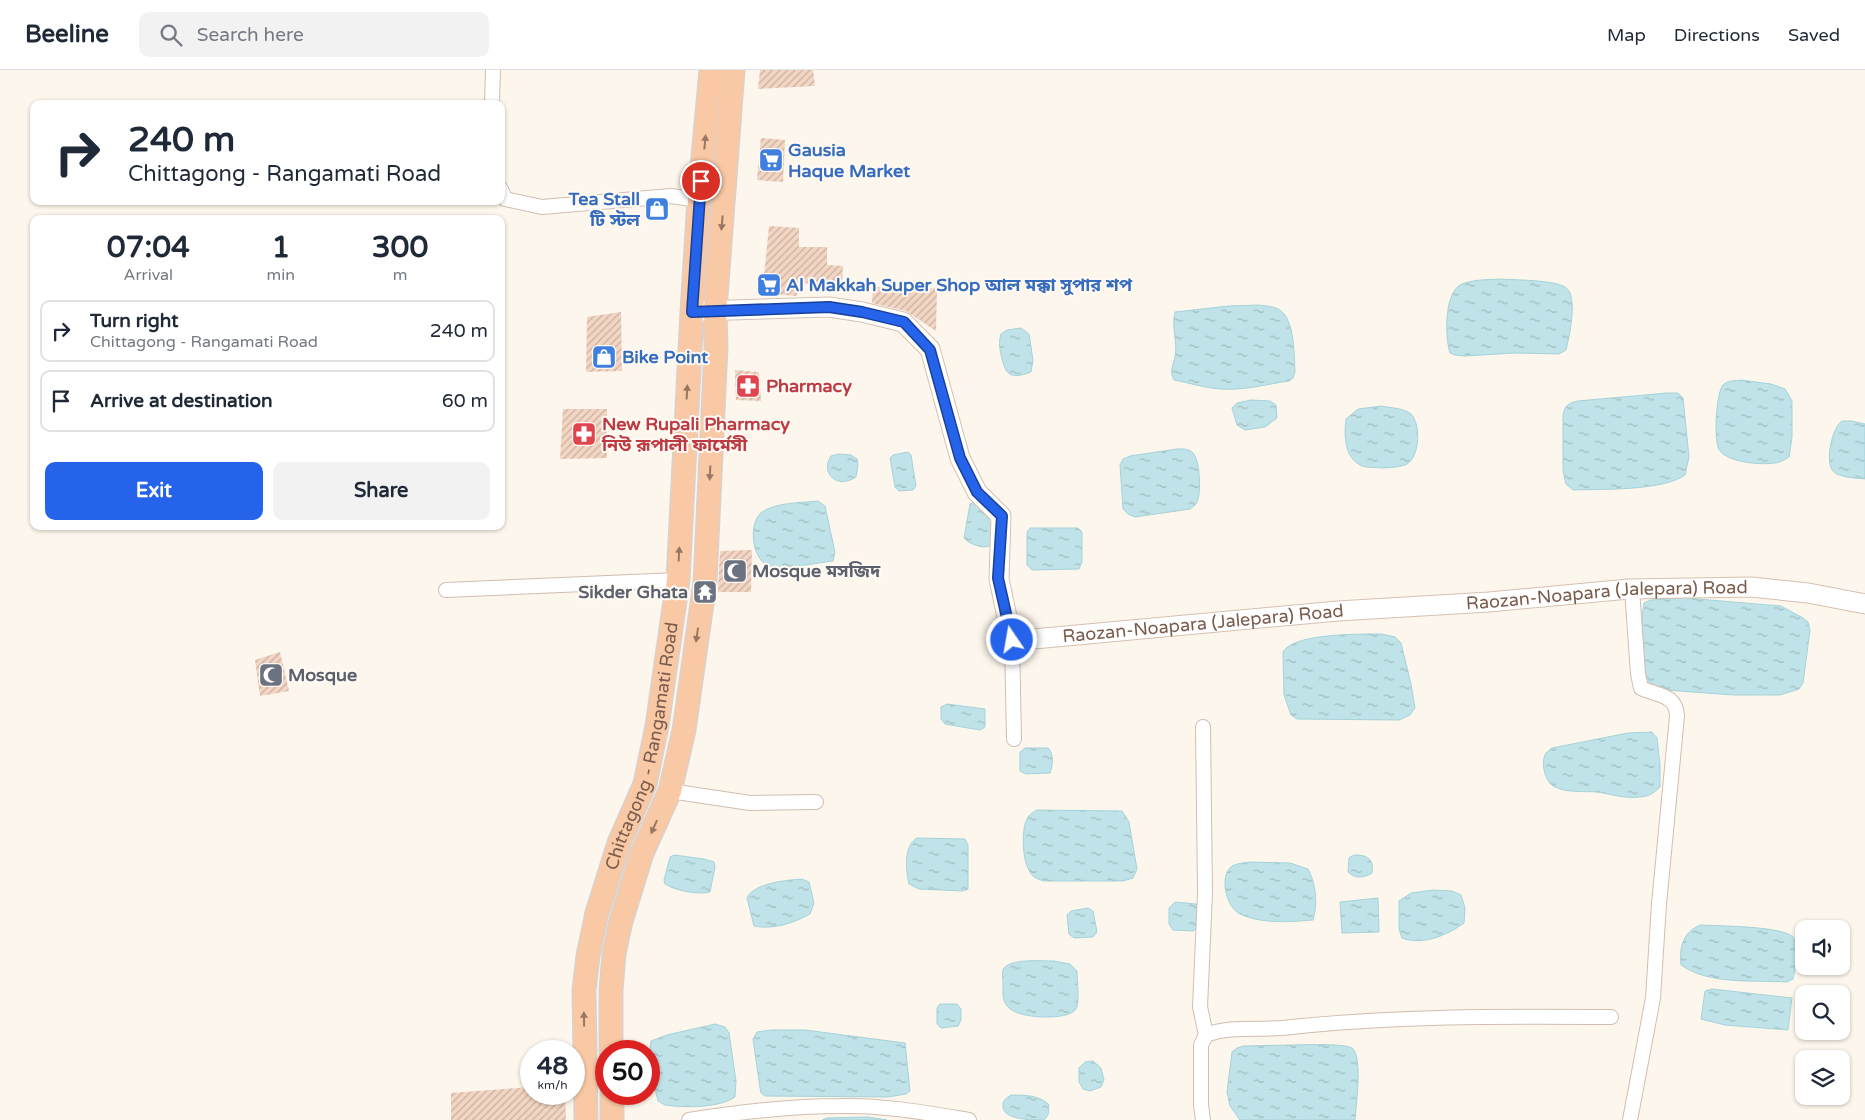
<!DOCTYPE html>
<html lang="en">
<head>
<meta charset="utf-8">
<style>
  :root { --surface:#fff; --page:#f2f2f3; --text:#1f2937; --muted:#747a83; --line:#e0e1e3; --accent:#2563eb }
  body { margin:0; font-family:"Varela Round","Noto Sans Bengali",sans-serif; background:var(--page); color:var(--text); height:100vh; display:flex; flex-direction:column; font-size:19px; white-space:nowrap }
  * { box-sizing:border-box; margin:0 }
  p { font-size:16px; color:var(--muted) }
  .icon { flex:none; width:28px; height:28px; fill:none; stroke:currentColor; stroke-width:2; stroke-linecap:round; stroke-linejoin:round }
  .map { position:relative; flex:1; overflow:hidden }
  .drawer { position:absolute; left:30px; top:145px; width:475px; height:315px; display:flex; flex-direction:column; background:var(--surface); border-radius:10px; box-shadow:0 1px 4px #0004 }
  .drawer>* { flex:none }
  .top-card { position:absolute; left:30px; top:30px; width:475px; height:105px; border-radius:10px; box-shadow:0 1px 4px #0004; background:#fff; color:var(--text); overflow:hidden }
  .tools { position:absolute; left:1795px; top:850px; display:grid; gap:10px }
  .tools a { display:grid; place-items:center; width:55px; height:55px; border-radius:10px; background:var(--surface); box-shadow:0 1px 4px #0004; font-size:25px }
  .speed { position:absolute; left:520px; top:970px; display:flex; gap:10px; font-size:25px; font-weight:700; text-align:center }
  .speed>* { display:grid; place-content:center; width:65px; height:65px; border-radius:50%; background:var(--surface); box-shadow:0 1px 4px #0004; line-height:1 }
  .speed small { font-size:12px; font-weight:400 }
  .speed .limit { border:8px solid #d22; background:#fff; color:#111 }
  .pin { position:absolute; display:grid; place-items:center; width:42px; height:42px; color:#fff; margin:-21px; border:2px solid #fff; border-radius:50%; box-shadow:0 1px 5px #0007 }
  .me { position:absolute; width:55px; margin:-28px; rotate:348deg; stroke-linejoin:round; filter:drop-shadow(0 0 4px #0008) }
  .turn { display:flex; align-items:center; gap:18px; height:105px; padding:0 15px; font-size:22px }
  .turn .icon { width:65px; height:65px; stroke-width:2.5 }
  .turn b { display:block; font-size:35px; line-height:42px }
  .eta { display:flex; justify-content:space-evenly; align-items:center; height:85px; text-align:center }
  .eta b { font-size:30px; font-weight:700; line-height:35px }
  .cta { display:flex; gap:10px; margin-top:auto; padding:10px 15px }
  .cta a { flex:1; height:58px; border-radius:10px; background:var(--accent); color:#fff; font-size:20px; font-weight:700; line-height:58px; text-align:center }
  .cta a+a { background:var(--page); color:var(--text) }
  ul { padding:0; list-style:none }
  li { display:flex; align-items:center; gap:15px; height:62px; margin:0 10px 8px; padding:0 5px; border:2px solid var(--line); border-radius:10px }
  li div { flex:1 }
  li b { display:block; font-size:19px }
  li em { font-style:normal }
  header { display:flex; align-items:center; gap:30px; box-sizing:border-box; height:70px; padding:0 25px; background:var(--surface); border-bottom:1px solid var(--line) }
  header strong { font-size:24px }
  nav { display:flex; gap:28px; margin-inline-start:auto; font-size:18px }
  .search { width:350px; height:45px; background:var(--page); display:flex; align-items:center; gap:12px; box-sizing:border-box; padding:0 18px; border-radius:10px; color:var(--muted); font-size:19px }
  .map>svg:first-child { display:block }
</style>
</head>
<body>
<header>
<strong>Beeline</strong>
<div class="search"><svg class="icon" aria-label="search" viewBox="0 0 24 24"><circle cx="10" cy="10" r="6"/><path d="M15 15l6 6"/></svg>Search here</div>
<nav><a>Map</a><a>Directions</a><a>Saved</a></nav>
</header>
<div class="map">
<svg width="1865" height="1050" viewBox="0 0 1865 1050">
  <defs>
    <pattern id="water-ripples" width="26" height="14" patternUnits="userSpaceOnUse" patternTransform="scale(1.25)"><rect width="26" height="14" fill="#bfe3e8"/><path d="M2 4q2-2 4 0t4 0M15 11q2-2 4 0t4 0" fill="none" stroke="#a0bbbe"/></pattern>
    <pattern id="building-hatch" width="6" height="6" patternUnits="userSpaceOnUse" patternTransform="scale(1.25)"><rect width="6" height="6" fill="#f3d5c3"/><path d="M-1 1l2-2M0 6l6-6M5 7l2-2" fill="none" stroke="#cab0a1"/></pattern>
  </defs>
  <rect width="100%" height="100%" fill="#fdf6ec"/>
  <!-- water -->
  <g fill="url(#water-ripples)" stroke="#a5d3da">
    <path d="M1500,209C1515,210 1554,210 1565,217C1579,225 1569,267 1566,280L1559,284L1515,283L1464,286L1455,285L1450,283C1445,267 1444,225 1460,215C1472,209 1487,210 1500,209Z"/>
    <path d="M1258,235C1266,236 1275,236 1281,241C1295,252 1294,286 1295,302L1293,308L1289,311C1267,314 1243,321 1221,319C1205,318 1190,313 1174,310C1169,301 1173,296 1175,287C1178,272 1171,257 1175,242L1229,236Z"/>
    <path d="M1021,258L1029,264L1033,290L1031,302C1010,310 1005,305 1001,284C999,276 999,271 1001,264L1007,260Z"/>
    <path d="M1741,310L1771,314L1785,319L1792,331V367L1789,387C1785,389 1780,393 1775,393C1761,395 1730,393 1720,381C1713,373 1716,323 1723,315C1727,310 1736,311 1741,310Z"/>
    <path d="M1667,323H1678L1683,328L1689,387L1685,405C1663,421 1602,419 1573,420L1566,414L1563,400V345C1565,335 1568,333 1578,331Z"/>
    <polygon points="1251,330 1270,331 1276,335 1277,348 1265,357 1245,360 1237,355 1232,338 1237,333"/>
    <path d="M1382,336C1390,338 1404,338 1411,344C1421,354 1420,386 1407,394C1402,397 1388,398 1381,398C1375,397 1367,398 1362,396C1344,388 1344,365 1346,349L1358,339Z"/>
    <path d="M1842,351H1852L1865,354V409C1856,408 1841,408 1834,402C1824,394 1832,357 1842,351Z"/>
    <path d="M1177,379C1183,379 1188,378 1193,383C1200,389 1202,426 1196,434C1195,436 1192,437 1190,439L1135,447L1128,444L1123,439L1120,395L1123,389L1130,386Z"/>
    <polygon points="908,382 911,385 916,416 913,420 899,421 895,417 890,388 893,385"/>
    <path d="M839,384L851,385L857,389L858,395L856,407C837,420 820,403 831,386Z"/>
    <path d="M818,431L825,436L835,482L833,491C815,493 790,499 772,497C752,494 747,453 762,442C777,432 801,433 818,431Z"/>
    <path d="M974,432C987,442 997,460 990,476C982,479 969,474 964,468L970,434Z"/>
    <polygon points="1030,458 1078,458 1082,462 1082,492 1079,499 1032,500 1027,495 1027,462"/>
    <polygon points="1686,528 1781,536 1803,548 1808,552 1810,560 1803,613 1799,619 1780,625 1734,625 1665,620 1656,616 1649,612 1644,600 1642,547 1644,533 1651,530"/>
    <path d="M1382,564L1395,567L1401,573L1411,614L1415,638L1410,645L1399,650L1297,649L1291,645L1284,625L1283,582C1293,563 1361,564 1382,564Z"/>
    <polygon points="947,634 985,639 985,657 980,660 945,654 941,649 941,637"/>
    <path d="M1652,662L1657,668L1660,694V717C1654,723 1648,727 1639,727C1625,729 1611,724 1597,722C1584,721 1567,723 1555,717C1545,713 1540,692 1546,683C1548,681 1550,679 1552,678L1628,663Z"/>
    <path d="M1025,678H1048C1054,683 1053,696 1050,703L1026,704L1020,701V682Z"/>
    <path d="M1037,740L1122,741L1129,752L1137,799L1133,808L1123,811H1044C1037,809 1032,807 1029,800C1022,789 1021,757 1028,747C1030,744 1034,742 1037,740Z"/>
    <path d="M917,768L965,769L968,775V819L963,821L919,819L909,814C906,801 903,776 917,768Z"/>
    <path d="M674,785L704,789L714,792L715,797L710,822C698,825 676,821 665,814L664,810L670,787Z"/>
    <path d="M1354,785C1368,785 1374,789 1372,803C1364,808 1355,809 1348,802L1349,788Z"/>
    <path d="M1251,792L1290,793L1308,799C1316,813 1318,834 1313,850C1290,852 1261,854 1240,844C1227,838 1220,810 1229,799C1233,793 1244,793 1251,792Z"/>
    <path d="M802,809L809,812L814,833L810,844C794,853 773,860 754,856L747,828C753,813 788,810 802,809Z"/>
    <path d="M1433,820L1452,821L1461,825L1465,838L1464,853C1448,865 1422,876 1402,868L1399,859V831L1411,823Z"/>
    <polygon points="1378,828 1379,862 1342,863 1340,832"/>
    <polygon points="1175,832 1196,834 1200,839 1198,858 1193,861 1173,860 1169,854 1169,838"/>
    <polygon points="1088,838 1093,841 1097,862 1093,867 1074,868 1069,864 1067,845 1071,841"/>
    <path d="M1701,855C1717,856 1783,856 1793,867C1798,873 1795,902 1793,909L1787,912C1754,910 1709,915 1681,895C1679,878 1683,861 1701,855Z"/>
    <path d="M1054,891L1070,894L1077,901C1077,910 1080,933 1076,939C1069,951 1017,949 1008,937C1002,931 1003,923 1003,915C1003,911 1002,904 1003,900C1007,888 1043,891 1054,891Z"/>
    <polygon points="1712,919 1792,928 1788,960 1725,955 1701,949 1705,921"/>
    <polygon points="940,934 957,934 961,939 961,950 958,956 941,958 937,954 937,938"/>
    <path d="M715,954L725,957L729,963L736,1011L735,1027C720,1038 684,1038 665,1035L658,1031L655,1019L650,977L651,971L667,965Z"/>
    <polygon points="771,960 805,960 905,973 910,1021 906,1024 888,1027 765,1026 761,1023 760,1018 753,969 757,962"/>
    <path d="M1290,975C1301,975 1344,973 1352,978C1363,985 1356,1037 1355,1050H1240L1230,1036L1227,1022L1232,982L1237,978L1243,976Z"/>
    <polygon points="1093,991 1101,998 1104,1010 1101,1017 1090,1021 1083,1019 1079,1012 1079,998 1085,992"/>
    <path d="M1011,1025C1024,1025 1040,1025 1049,1035L1048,1045L1044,1050C1032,1050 1004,1050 1003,1037C1002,1031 1006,1028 1011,1025Z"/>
    <polygon points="868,1047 887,1050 822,1050 827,1048"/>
  </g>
  <!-- building -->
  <g fill="url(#building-hatch)">
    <polygon points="760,0 813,0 815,16 758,19"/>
    <polygon points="761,68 785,70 783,112 757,110"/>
    <polygon points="769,156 799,158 799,177 827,177 827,195 843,196 842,215 798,213 797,226 774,224 774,227 762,226"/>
    <polygon points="873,216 885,218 885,222 937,218 936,261 906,241 872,233"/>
    <polygon points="621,242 622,301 586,302 587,247"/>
    <polygon points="735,300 759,302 761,331 736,330"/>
    <polygon points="563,339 607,339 607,388 560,389"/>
    <polygon points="752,480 751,522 718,522 720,481"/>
    <polygon points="280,582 289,621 260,626 255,590"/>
    <polygon points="531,1017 531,1024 565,1024 566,1050 451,1050 451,1023"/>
  </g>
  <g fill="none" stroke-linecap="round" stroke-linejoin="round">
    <defs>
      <g id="minor">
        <polyline points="492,34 493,0"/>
        <polyline points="501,119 505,129 542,137 671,126 699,130"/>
        <polyline points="446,520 678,510"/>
        <polyline points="1012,571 1014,669"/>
        <polyline points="1203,657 1205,823 1200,937 1206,965"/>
        <polyline points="670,721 750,733 816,732"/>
        <path d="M689,1050C739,1042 790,1036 841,1036C884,1035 927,1043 969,1050"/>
        <path d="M1203,1050L1201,1035V975L1206,965C1229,956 1257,960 1282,958C1391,946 1501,946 1611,947"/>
        <path d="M1630,1050L1653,928L1659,834L1677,646C1676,624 1658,626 1641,618L1638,604L1632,519"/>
      </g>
      <g id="secondary">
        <path id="s1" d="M700,241L829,237L862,242L903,252L930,279L960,388L977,422L1001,446L999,509L1012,571L1338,541L1489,532L1629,519L1751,517L1808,523L1865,534"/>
      </g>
      <g id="trunk">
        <polyline points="611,981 611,920 614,884 621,851 642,783 670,721 684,660 705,512 716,277 715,240 733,0"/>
        <polyline points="612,1024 612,1050"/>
        <path id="s2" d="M586,1050L584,920L588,886L597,843L619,773L645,714L657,656L678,510L692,242L699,130L711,0"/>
      </g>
    </defs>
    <!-- minor casing -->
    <use href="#minor" stroke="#d1beb0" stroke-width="16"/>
    <!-- secondary casing -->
    <use href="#secondary" stroke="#d6c0b0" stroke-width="21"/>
    <!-- trunk casing -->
    <use href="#trunk" stroke="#dad1cd" stroke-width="25"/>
    <!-- minor -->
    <use href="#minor" stroke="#fff" stroke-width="14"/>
    <!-- secondary -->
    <use href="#secondary" stroke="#fff" stroke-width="19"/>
    <!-- trunk -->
    <use href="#trunk" stroke="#f9c8a4" stroke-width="22"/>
  </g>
  <!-- one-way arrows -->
  <defs><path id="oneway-solid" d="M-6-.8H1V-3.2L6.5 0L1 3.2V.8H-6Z" transform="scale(1.25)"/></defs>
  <g fill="#9a7763">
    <use href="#oneway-solid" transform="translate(705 72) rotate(-85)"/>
    <use href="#oneway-solid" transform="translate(722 153) rotate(95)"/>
    <use href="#oneway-solid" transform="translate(687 322) rotate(-87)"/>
    <use href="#oneway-solid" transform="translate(710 403) rotate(93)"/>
    <use href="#oneway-solid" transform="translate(679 484) rotate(-87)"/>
    <use href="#oneway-solid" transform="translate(697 565) rotate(98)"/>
    <use href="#oneway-solid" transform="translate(654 757) rotate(114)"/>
    <use href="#oneway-solid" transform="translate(584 949) rotate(-91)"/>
  </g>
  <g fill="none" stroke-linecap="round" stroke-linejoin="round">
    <defs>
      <polyline id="route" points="701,111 692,242 829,237 862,242 904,252 930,280 960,388 977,422 1002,446 998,508 1012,570"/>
    </defs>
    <!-- route casing -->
    <use href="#route" stroke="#184099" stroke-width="12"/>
    <!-- route -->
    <use href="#route" stroke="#2563eb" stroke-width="9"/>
  </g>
  <!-- icons -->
  <defs>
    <symbol id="supermarket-square" viewBox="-11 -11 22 22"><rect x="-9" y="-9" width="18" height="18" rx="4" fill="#3f7fe0" stroke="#fffaf3"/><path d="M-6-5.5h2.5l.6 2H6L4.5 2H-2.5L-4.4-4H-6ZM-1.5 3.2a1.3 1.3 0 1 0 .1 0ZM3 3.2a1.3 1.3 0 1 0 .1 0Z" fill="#fff"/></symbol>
    <symbol id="shop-square" viewBox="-11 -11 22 22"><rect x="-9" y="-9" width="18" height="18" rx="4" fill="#3f7fe0" stroke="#fffaf3"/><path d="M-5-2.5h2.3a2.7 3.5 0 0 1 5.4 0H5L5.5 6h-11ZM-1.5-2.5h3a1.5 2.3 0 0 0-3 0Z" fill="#fff"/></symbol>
    <symbol id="pharmacy-square" viewBox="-11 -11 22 22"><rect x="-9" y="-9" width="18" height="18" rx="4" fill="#e0444e" stroke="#fffaf3"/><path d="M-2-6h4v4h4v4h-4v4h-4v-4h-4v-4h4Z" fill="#fff"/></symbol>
    <symbol id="mosque-square" viewBox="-11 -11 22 22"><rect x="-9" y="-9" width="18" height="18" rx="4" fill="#6b7280" stroke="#fffaf3"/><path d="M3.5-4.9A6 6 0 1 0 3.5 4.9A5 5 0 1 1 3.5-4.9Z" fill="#fff"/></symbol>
    <symbol id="temple-square" viewBox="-11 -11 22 22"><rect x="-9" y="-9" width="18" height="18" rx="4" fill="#6b7280" stroke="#fffaf3"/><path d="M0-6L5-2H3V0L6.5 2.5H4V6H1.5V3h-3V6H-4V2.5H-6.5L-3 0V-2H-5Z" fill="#fff"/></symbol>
  </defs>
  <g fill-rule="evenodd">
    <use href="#supermarket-square" x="757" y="76" width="28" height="28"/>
    <use href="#shop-square" x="643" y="125" width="28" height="28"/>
    <use href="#supermarket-square" x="755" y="201" width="28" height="28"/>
    <use href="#shop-square" x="590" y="273" width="28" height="28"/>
    <use href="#pharmacy-square" x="734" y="302" width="28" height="28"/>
    <use href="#pharmacy-square" x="570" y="350" width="28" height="28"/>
    <use href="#mosque-square" x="721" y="487" width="28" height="28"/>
    <use href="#temple-square" x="691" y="508" width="28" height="28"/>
    <use href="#mosque-square" x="257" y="591" width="28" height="28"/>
  </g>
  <g text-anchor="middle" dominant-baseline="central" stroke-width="4" stroke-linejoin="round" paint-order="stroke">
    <!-- shop labels -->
    <g font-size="18" font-weight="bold" fill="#366cbe" stroke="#fffaf3" text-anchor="start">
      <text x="788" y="80">Gausia<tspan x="788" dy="21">Haque Market</tspan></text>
      <text x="640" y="129" text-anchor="end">Tea Stall<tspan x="640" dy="21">টি স্টল</tspan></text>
      <text x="786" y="215">Al Makkah Super Shop আল মক্কা সুপার শপ</text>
      <text x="622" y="287">Bike Point</text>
    </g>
    <!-- health labels -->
    <g font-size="18" font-weight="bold" fill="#be3a42" stroke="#fffaf3" text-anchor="start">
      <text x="766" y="316">Pharmacy</text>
      <text x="602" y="354">New Rupali Pharmacy<tspan x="602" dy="21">নিউ রূপালী ফার্মেসী</tspan></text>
    </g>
    <!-- worship labels -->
    <g font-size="18" font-weight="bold" fill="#5b616d" stroke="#fffaf3" text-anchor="start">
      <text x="752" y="501">Mosque মসজিদ</text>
      <text x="688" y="522" text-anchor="end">Sikder Ghata</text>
      <text x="288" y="605">Mosque</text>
    </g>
    <!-- street labels -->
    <g font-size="18" fill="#7a5c4d" stroke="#fffaf3">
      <text stroke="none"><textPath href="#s1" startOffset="1151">Raozan-Noapara (Jalepara) Road</textPath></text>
      <text stroke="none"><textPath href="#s1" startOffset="746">Raozan-Noapara (Jalepara) Road</textPath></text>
      <text stroke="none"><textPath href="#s2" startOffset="382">Chittagong - Rangamati Road</textPath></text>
    </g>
  </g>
</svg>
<div class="tools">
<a><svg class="icon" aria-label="sound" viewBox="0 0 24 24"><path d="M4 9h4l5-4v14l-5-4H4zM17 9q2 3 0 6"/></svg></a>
<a><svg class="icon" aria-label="search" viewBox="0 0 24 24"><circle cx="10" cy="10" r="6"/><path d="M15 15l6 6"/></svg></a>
<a><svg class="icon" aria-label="layers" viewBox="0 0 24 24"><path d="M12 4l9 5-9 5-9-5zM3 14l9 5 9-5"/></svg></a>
</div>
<div class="speed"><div>48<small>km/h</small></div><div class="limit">50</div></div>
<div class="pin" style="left:701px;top:111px;background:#d93025"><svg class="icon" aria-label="arrive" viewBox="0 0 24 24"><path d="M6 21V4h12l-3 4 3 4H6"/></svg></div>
<svg class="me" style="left:1012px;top:570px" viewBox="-20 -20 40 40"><circle r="17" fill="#2563eb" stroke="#fff" stroke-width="3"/><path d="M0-11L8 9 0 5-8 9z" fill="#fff"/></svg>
<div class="top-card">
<div class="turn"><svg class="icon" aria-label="right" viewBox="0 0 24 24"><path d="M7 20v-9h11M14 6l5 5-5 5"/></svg><div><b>240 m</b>Chittagong - Rangamati Road</div></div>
</div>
<section class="drawer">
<div class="eta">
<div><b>07:04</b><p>Arrival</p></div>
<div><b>1</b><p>min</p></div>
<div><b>300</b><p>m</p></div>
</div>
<ul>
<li><svg class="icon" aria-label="right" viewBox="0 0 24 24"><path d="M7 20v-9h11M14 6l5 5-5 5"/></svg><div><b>Turn right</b><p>Chittagong - Rangamati Road</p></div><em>240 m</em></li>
<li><svg class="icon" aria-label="arrive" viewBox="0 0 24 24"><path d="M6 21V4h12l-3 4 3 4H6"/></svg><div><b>Arrive at destination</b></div><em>60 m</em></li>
</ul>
<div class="cta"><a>Exit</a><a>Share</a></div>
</section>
</div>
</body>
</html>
